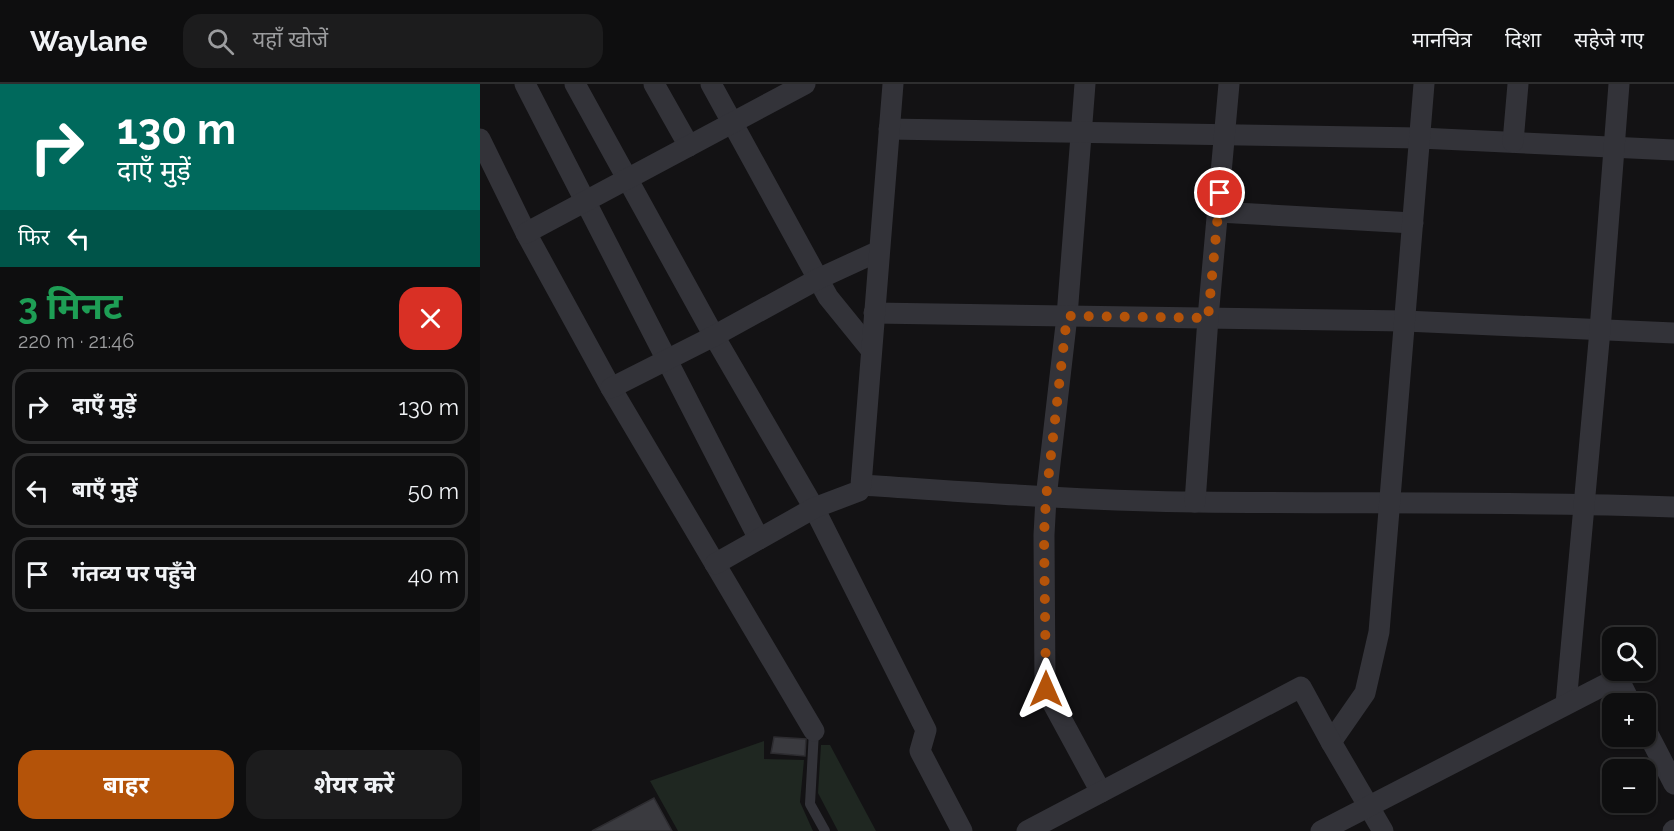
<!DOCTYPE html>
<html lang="hi">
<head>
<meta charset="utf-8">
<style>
  :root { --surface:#0e0e0f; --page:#1c1c1d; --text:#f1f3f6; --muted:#9b9c9e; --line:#2e2e2f; --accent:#b45309 }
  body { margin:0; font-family:Raleway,"Noto Sans Devanagari",sans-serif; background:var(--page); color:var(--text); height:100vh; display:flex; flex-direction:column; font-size:22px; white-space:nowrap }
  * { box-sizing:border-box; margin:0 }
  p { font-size:20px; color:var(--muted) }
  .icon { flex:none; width:33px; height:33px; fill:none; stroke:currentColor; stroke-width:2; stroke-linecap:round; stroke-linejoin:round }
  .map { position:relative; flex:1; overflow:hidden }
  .sheet { display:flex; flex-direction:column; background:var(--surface); width:480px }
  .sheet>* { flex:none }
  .banner { background:#00695c; color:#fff; overflow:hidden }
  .tools { position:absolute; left:1122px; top:543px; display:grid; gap:12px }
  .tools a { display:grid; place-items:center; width:54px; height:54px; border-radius:12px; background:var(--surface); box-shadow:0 2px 4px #0004,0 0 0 2px var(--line); font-size:30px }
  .pin { position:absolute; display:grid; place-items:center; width:51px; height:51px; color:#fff; margin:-26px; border:3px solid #fff; border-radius:50%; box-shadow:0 2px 6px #0007 }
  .me { position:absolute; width:66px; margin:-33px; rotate:0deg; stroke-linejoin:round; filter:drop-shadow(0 0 4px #0008) }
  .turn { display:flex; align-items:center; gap:21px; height:126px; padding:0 18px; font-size:27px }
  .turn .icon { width:78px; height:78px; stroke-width:2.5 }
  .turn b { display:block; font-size:42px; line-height:51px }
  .then { display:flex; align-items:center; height:57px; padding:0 18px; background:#0003; gap:12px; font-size:22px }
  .round { display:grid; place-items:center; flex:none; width:63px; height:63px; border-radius:18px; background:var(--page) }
  .summary { display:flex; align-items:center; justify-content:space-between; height:102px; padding:0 18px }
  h1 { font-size:36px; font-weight:700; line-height:45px; color:#1e9e55 }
  .cta { display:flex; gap:12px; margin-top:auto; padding:12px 18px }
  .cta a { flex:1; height:69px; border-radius:18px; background:var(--accent); color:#fff; font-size:24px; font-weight:700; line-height:69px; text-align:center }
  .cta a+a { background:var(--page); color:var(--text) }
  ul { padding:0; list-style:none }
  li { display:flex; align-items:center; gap:18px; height:75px; margin:0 12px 9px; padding:0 6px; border:3px solid var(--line); border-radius:18px }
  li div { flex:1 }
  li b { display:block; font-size:22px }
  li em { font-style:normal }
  header { display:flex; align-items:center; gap:36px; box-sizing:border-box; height:84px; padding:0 30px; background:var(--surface); border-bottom:2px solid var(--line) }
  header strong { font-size:28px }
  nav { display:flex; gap:33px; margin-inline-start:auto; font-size:21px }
  .search { width:420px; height:54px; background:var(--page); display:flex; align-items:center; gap:15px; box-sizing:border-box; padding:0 21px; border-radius:18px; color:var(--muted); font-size:22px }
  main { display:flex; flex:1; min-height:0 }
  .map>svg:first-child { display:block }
</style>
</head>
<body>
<header>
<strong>Waylane</strong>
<div class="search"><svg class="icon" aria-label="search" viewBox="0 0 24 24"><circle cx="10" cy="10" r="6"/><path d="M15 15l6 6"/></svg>यहाँ खोजें</div>
<nav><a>मानचित्र</a><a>दिशा</a><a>सहेजे गए</a></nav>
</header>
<main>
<section class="sheet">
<div class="banner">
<div class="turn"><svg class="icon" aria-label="right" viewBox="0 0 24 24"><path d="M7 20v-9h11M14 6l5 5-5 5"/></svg><div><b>130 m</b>दाएँ मुड़ें</div></div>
<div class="then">फिर<svg class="icon" aria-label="left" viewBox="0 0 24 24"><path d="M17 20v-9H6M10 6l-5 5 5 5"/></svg></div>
</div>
<div class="summary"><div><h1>3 मिनट</h1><p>220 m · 21:46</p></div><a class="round" style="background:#d93025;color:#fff"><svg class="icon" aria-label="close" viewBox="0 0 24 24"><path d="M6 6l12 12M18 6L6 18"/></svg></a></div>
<ul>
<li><svg class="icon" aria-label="right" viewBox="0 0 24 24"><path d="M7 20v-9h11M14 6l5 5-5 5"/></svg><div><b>दाएँ मुड़ें</b></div><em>130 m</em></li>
<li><svg class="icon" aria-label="left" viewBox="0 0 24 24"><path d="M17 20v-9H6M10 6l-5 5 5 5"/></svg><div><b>बाएँ मुड़ें</b></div><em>50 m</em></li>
<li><svg class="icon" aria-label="arrive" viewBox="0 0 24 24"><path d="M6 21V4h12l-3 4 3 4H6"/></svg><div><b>गंतव्य पर पहुँचे</b></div><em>40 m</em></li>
</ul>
<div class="cta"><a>बाहर</a><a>शेयर करें</a></div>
</section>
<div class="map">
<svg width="1194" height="747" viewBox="0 0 1194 747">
  <rect width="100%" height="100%" fill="#131214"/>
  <!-- green -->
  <g fill="#1f2721">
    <polygon points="284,657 284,675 324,676 320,718 333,747 198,747 170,697"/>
    <polygon points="341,661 350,661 396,747 358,747 338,709"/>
  </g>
  <!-- building -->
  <g fill="#3a3a3f" stroke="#2d2c30" stroke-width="1.5">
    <polygon points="294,653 326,655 325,672 291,669"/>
    <polygon points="174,714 192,747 112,747"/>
  </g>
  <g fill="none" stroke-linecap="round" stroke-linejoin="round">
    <!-- lane -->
    <polyline stroke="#333339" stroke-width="10" points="334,647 330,720 345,747"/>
    <!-- street -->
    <g stroke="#333339" stroke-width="21">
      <polyline points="45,0 279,455"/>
      <polyline points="95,0 234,252 334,424 446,646 440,667 482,747"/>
      <polyline points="174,0 209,62"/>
      <polyline points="231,0 348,213 391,266"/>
      <polyline points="605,0 587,232 566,414 564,451 565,605 621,708"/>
      <polyline points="409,45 940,54 1194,66"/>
      <polyline points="0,55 46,149 131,304 334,647"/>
      <polyline points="1033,58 1038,0"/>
      <polyline points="738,128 933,139"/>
      <polyline points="46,149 325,0"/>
      <polyline points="394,229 925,237 1194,249"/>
      <polyline points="131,304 234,252 338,195 399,167"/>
      <path d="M381,401C493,408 604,417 717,418C876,420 1035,417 1194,423"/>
      <polyline points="715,418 728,234 749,0"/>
      <polyline points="235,480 334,424 379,407 381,401 413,0"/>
      <polyline points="1086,620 1120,246 1139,0"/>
      <polyline points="1166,646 1194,700"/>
      <polyline points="851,658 885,609 899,548 944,0"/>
      <polyline points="547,747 821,603 851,658 903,747"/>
      <polyline points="841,747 1138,594 1151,620"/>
      <polyline points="1193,747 1194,746"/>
    </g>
  </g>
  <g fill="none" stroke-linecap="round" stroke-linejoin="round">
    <!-- route -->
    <polyline stroke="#b45309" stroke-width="10" stroke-dasharray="0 18" points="566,605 564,451 566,414 587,232 728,234 740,109"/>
  </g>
</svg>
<div class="tools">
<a><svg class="icon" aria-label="search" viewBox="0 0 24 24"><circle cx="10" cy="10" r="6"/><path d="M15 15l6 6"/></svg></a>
<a>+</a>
<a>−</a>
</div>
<div class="pin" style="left:740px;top:109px;background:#d93025"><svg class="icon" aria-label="arrive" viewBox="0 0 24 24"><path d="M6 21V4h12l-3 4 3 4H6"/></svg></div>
<svg class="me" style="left:566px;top:605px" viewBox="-20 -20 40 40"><path d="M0-17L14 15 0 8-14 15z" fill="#b45309" stroke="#fff" stroke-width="4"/></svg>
</div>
</main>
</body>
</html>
